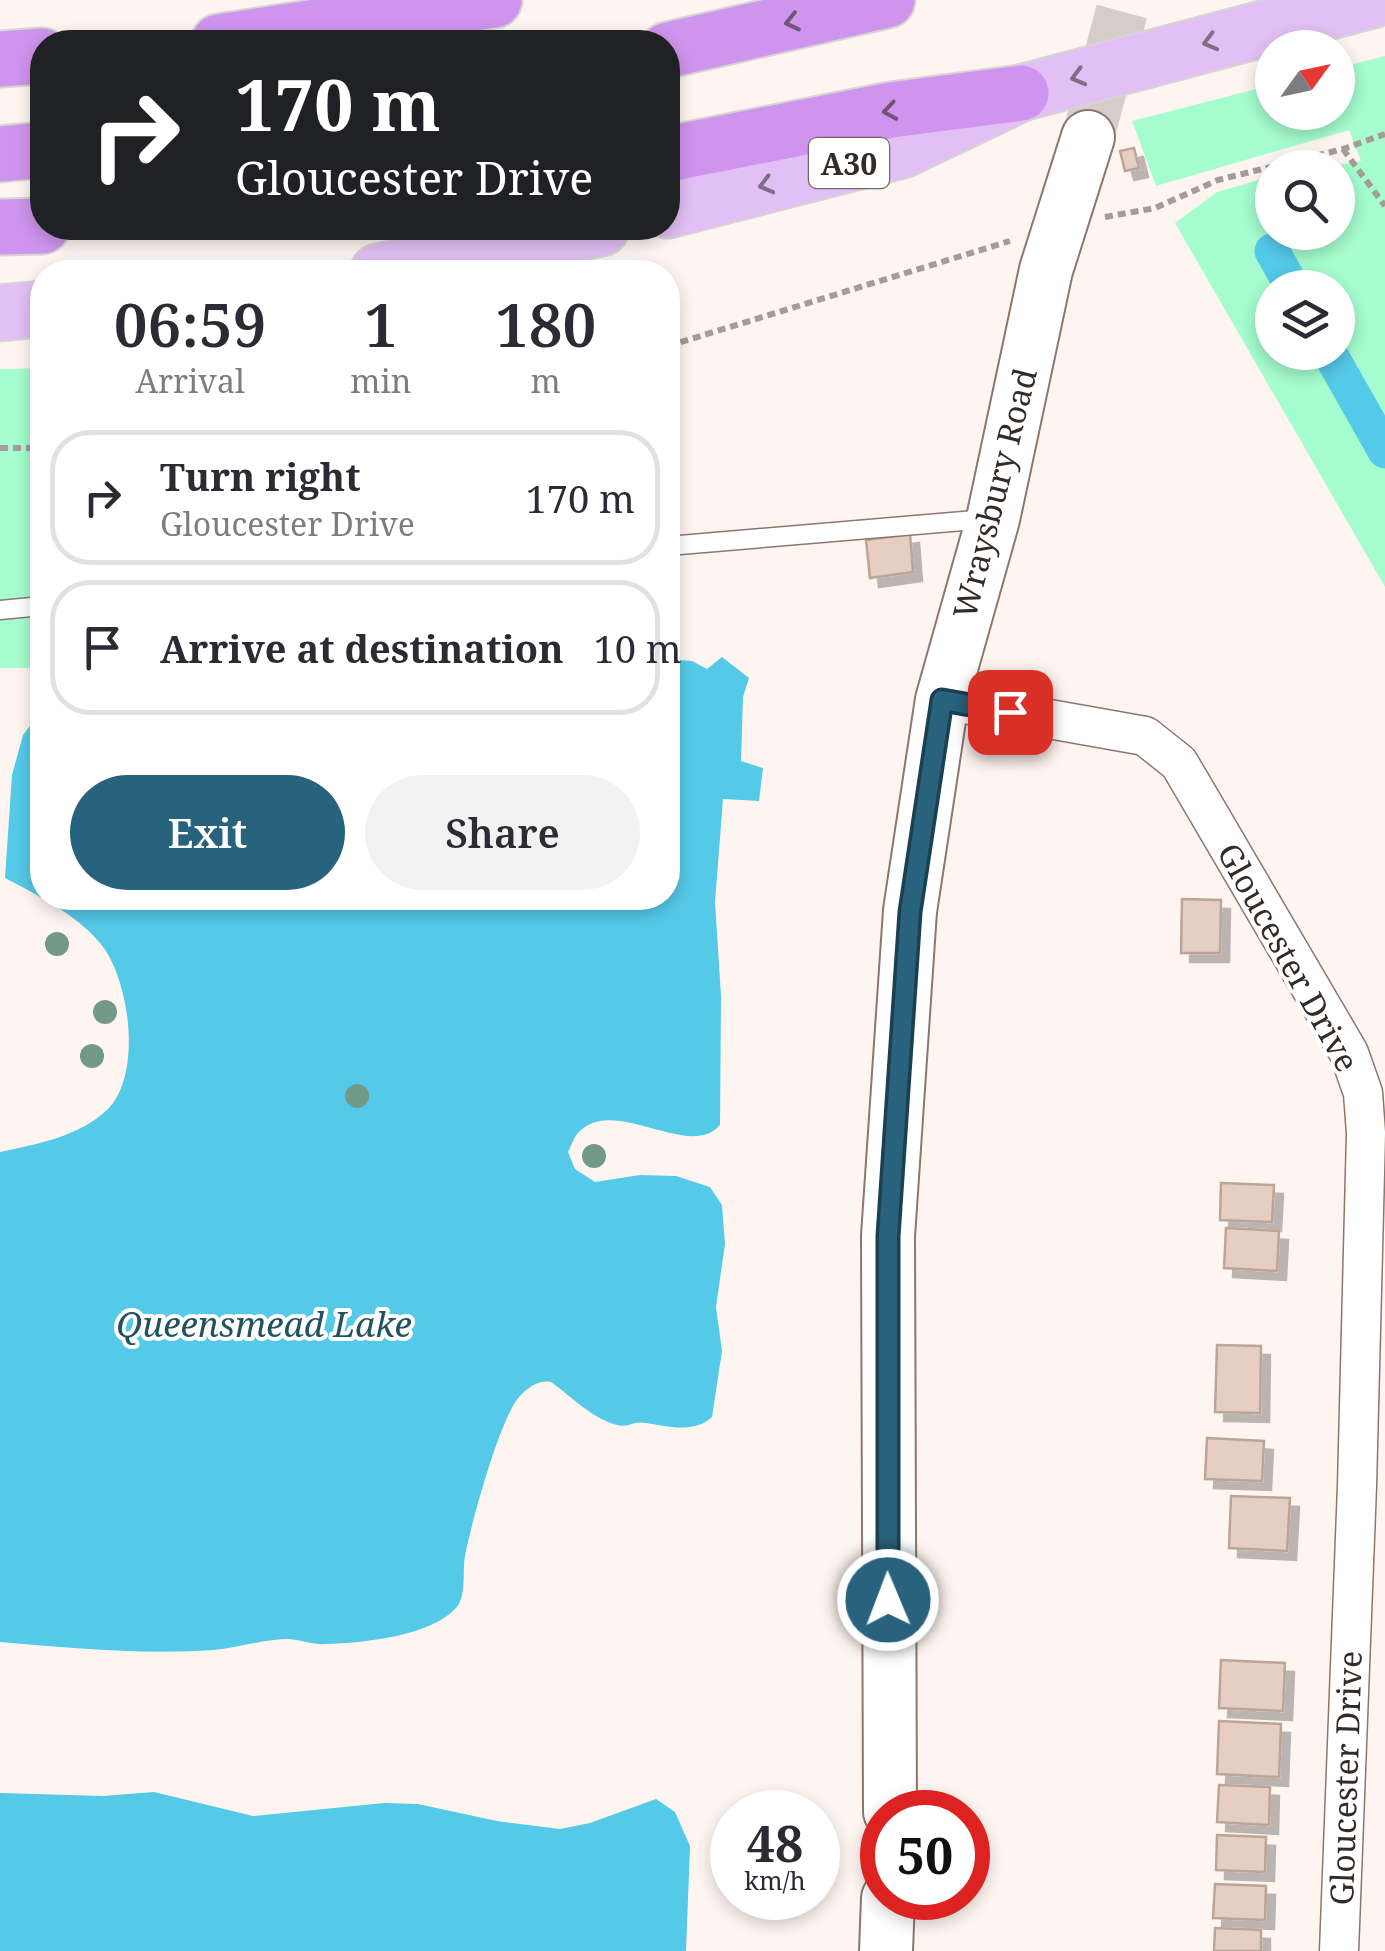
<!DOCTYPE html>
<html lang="en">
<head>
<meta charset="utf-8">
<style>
  :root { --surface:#fff; --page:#f2f2f3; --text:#2b2b33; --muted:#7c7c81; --line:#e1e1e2; --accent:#29627c }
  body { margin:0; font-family:"Noto Serif",serif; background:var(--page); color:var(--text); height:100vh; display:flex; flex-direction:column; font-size:38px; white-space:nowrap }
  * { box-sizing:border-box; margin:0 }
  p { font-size:32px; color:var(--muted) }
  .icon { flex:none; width:55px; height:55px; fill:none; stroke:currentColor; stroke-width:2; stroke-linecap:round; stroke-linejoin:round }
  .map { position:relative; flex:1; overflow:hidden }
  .details { position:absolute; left:30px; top:260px; width:650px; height:650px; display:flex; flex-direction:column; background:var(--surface); border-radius:40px; box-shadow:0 5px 15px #0003 }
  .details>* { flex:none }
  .banner { position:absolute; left:30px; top:30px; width:650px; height:210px; border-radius:40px; box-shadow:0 5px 15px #0003; background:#202124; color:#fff; overflow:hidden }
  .needle { width:65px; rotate:57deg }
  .tools { position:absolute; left:1255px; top:30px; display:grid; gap:20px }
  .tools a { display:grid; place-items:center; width:100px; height:100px; border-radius:50%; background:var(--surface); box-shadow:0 5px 15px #0003; font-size:50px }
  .speed { position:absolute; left:710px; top:1790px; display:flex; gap:20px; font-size:50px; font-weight:700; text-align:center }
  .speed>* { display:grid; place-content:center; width:130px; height:130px; border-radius:50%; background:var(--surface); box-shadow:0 5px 15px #0003; line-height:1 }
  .speed small { font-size:25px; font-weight:400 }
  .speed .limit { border:15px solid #d22; background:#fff; color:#111 }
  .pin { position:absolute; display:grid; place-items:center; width:85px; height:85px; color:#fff; margin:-42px; border-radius:20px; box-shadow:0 5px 15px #0006 }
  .me { position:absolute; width:110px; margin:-55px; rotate:359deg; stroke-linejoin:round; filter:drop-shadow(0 0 8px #0008) }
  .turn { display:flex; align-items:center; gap:35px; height:210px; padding:0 40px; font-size:45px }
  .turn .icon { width:130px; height:130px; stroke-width:2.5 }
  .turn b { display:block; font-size:70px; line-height:85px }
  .eta { display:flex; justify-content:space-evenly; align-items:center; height:170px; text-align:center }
  .eta b { font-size:60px; font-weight:600; line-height:70px }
  .cta { display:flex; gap:20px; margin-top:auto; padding:20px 40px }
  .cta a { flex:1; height:115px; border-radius:60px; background:var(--accent); color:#fff; font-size:40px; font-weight:600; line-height:115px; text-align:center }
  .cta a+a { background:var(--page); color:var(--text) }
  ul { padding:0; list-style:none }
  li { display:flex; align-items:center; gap:30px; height:135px; margin:0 20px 15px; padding:0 20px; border:5px solid var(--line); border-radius:40px }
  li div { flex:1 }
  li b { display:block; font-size:38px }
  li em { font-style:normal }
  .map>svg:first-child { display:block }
</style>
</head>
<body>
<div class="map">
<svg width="1385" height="1951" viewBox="0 0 1385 1951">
  <defs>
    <filter id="shadow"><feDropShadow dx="9" dy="9" stdDeviation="0" flood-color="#0004"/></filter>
  </defs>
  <rect width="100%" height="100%" fill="#fff5f0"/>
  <!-- green -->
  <g fill="#a5fcce" fill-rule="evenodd">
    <path d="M1385,56V587L1175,223L1217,192L1272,176V232H1338V168L1325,167L1361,161L1349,130L1156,186L1132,121L1272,85V112H1338V68ZM1272,288H1338V352H1272Z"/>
    <polygon points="42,368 42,668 0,668 0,369"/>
  </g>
  <!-- water -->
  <g fill="#55c9e8">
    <path d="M722,657L749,678L743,697L741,761L763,768L759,801L723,799L715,902L721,996L720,1125C689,1161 615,1095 579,1132C574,1136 571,1147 568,1152L575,1169L595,1182L640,1175L676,1176L710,1187L722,1205L725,1244L716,1307L722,1351L712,1417C694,1434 666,1426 646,1423C630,1420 629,1431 608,1422C588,1414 569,1395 551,1382C536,1379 522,1392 514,1404C496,1435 472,1520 465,1556C462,1572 467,1596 456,1608C431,1636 363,1643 326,1644C314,1645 301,1640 289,1639C264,1639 238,1648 213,1650C142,1655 71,1648 0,1642V1152C37,1144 78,1137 107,1110C143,1076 130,978 100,943C76,914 37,895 5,878L12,775L23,735L42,710V898H668V659L692,661L707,669Z"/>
    <polygon points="154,1792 253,1816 384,1803 418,1804 497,1821 560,1829 590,1823 656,1799 675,1812 690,1846 686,1951 0,1951 0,1793 103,1796"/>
  </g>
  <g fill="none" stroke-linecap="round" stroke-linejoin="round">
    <!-- canal -->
    <g stroke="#55c9e8" stroke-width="35">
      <polyline points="1272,251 1293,288"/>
      <polyline points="1329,352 1385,451"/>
    </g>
  </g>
  <!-- building -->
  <g fill="#e6cec3" stroke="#bba599" stroke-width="2.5" filter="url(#shadow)">
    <polygon points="1134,148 1139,168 1125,171 1120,151"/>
    <polygon points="910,534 913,572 870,578 866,540"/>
    <polygon points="1182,899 1221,900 1220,953 1181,953"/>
    <polygon points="1221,1183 1274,1185 1272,1222 1220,1220"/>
    <polygon points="1226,1228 1279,1231 1277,1271 1224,1268"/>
    <polygon points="1217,1345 1261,1346 1260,1413 1215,1412"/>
    <polygon points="1207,1438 1264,1441 1262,1481 1205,1479"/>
    <polygon points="1231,1496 1290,1498 1287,1551 1229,1548"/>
    <polygon points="1221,1660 1285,1663 1283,1711 1219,1708"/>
    <polygon points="1219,1721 1281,1724 1279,1777 1217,1774"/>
    <polygon points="1219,1785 1270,1787 1269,1825 1217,1822"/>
    <polygon points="1217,1835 1266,1837 1265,1872 1216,1870"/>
    <polygon points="1215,1884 1266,1886 1265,1920 1213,1918"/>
    <polygon points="1215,1928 1261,1930 1261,1951 1214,1951"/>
  </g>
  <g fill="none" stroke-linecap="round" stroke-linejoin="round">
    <!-- secondary-tunnel -->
    <polyline stroke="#d6cdc8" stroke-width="52" stroke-dasharray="52 26" stroke-linecap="butt" points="1088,137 1125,0"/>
    <defs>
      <g id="service">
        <polyline points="668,546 987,519"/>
        <polyline points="0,610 42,606"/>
      </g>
      <polyline id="minor" points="942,700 1145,736 1179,763 1349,1053 1363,1093 1366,1133 1357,1486 1339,1951"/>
      <g id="secondary">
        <polyline points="890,1812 888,1236 910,911 942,700 993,519 1046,270 1088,137"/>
        <polyline points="886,1951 888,1898"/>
      </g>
      <g id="primary">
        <polyline points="668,210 902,150 1021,93 1372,0"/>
        <polyline points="378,272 601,228"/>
        <polyline points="0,313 42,309"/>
      </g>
      <g id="motorway">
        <polyline points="219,42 494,0"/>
        <polyline points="668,50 887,0"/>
        <polyline points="0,59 42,56"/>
        <polyline points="0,154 42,150"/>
        <polyline points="668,154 891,110 1021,93"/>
        <polyline points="0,227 42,226"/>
      </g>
    </defs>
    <!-- service casing -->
    <use href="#service" stroke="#8c776d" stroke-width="21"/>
    <!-- minor casing -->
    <use href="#minor" stroke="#8c776d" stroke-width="41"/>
    <!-- secondary casing -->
    <use href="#secondary" stroke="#8c776d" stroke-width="56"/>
    <!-- primary casing -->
    <use href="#primary" stroke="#d6d5d4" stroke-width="59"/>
    <!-- motorway casing -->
    <use href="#motorway" stroke="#d6d5d4" stroke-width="59"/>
    <!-- path -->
    <g stroke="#a59b97" stroke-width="6" stroke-dasharray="8 5" stroke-linecap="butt">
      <polyline points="1343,149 1385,206"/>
      <polyline points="1105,217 1155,208 1218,180 1343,149 1385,134"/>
      <polyline points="668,346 1010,241"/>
      <polyline points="0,448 42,448"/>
    </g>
    <!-- service -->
    <use href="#service" stroke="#fff" stroke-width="18"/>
    <!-- minor -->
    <use href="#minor" stroke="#fff" stroke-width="38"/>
    <!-- secondary -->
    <use href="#secondary" stroke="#fff" stroke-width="52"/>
    <!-- primary -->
    <use href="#primary" stroke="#e2bff4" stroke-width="55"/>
    <!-- motorway -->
    <use href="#motorway" stroke="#cf94ed" stroke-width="55"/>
  </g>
  <!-- trees -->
  <g fill="#739a88">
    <circle cx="57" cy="944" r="12"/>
    <circle cx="105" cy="1012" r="12"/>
    <circle cx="92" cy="1056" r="12"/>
    <circle cx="357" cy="1096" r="12"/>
    <circle cx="594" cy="1156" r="12"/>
  </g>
  <!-- one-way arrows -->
  <defs><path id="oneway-chevron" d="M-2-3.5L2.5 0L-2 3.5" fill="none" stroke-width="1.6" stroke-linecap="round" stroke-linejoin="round" transform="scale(2.5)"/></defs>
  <g stroke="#725576">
    <use href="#oneway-chevron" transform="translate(792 22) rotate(167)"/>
    <use href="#oneway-chevron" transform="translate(890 111) rotate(171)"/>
  </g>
  <g stroke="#826e83">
    <use href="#oneway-chevron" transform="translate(1210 42) rotate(165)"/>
    <use href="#oneway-chevron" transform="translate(1078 77) rotate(165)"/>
    <use href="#oneway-chevron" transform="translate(766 185) rotate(165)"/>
  </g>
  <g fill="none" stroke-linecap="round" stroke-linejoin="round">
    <defs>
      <polyline id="route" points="888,1600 888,1236 910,912 942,700 1010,712"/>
    </defs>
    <!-- route casing -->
    <use href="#route" stroke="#1b4051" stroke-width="25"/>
    <!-- route -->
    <use href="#route" stroke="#29627c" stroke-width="18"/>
  </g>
  <g text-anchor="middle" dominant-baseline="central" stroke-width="8" stroke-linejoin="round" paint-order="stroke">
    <!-- shield labels -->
    <rect fill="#fff" stroke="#716b68" stroke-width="2.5" x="809" y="138" width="80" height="50" rx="8"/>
    <g font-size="30" font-weight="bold" fill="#342b27">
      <text x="849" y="163">A30</text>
    </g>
    <!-- street labels -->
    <g font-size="32" fill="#342b27" stroke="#fff">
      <text transform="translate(994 493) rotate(-76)">Wraysbury Road</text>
      <text transform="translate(1289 957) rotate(61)">Gloucester Drive</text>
      <text transform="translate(1345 1778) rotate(-88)">Gloucester Drive</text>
    </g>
    <!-- water labels -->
    <g font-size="35" font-style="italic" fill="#215260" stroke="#fff">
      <text x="264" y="1323">Queensmead Lake</text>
    </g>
  </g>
</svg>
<div class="tools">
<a><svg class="needle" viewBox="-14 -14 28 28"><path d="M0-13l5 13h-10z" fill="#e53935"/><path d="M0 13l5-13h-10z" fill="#7c7c81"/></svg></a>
<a><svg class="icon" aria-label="search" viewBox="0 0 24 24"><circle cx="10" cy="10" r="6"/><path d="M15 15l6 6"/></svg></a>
<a><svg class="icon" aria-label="layers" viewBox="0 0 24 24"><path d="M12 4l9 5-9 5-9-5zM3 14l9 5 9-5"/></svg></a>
</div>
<div class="speed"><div>48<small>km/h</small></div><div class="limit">50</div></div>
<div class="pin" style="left:1010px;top:712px;background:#d93025"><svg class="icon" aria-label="arrive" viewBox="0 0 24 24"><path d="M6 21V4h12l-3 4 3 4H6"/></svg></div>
<svg class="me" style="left:888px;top:1600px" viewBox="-20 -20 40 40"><circle r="17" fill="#29627c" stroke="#fff" stroke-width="3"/><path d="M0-11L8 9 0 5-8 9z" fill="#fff"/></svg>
<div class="banner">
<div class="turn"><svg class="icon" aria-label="right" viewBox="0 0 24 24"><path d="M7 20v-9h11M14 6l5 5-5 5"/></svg><div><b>170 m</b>Gloucester Drive</div></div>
</div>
<section class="details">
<div class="eta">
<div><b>06:59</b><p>Arrival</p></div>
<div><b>1</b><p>min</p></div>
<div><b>180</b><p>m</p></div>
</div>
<ul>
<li><svg class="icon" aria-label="right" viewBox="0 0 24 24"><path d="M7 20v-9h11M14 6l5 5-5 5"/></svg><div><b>Turn right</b><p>Gloucester Drive</p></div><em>170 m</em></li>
<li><svg class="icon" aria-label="arrive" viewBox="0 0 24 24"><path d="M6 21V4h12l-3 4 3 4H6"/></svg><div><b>Arrive at destination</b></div><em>10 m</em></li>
</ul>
<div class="cta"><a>Exit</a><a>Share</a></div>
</section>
</div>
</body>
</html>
